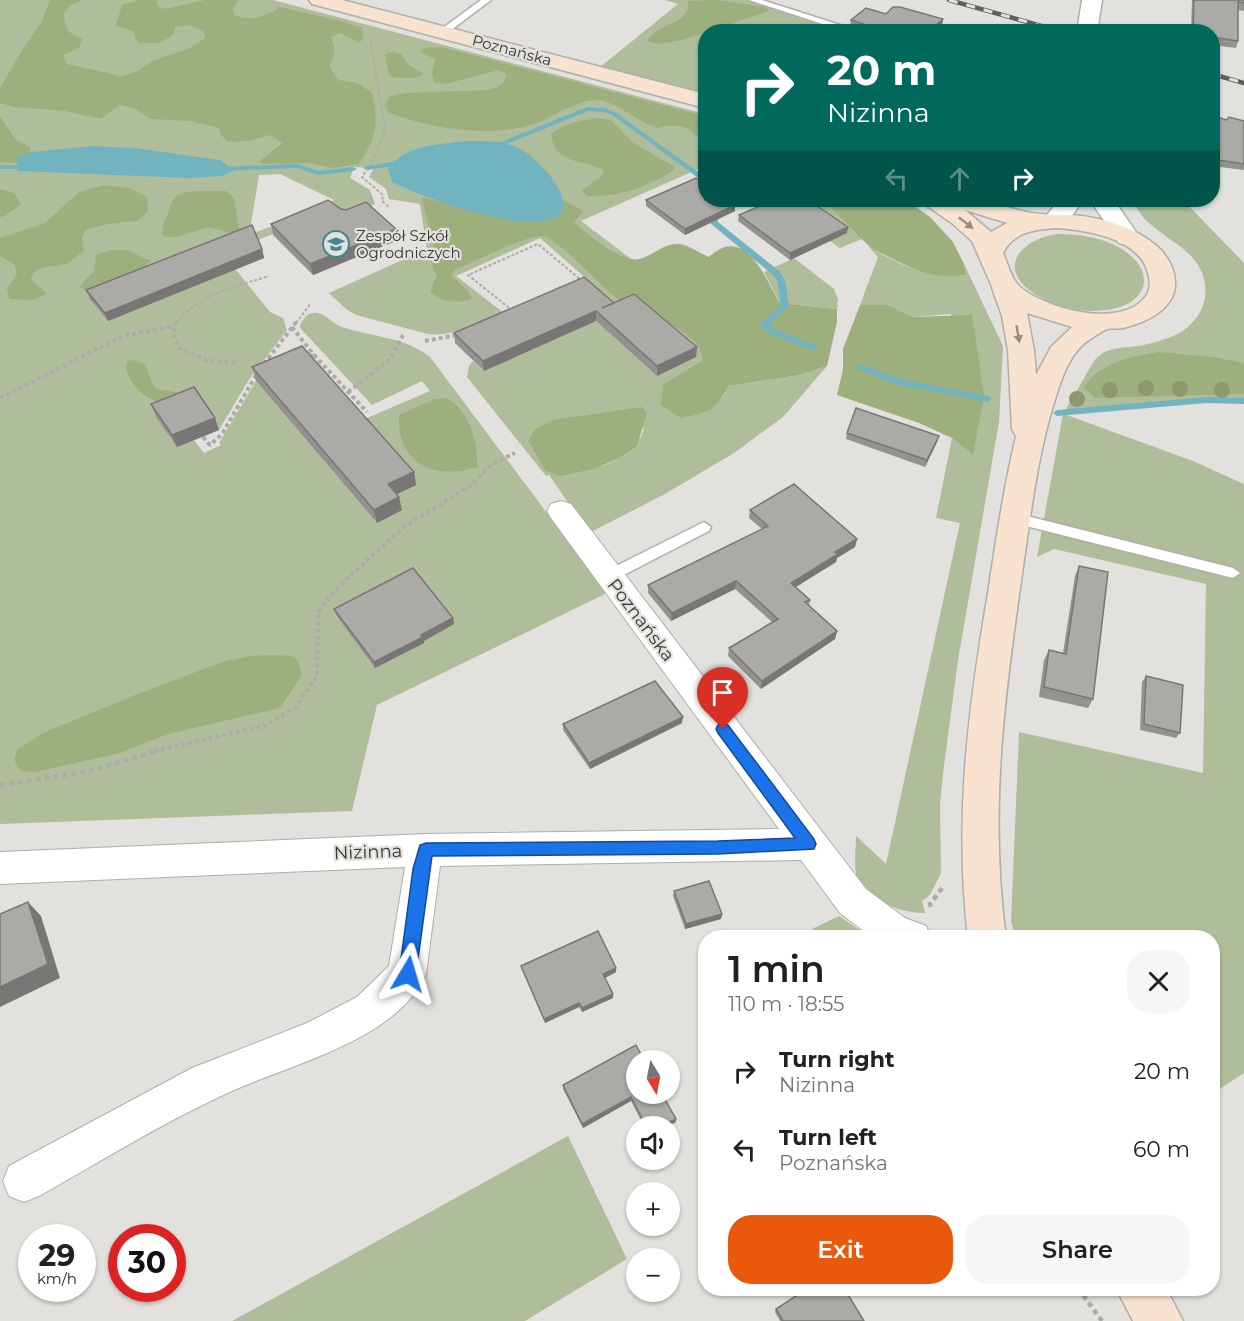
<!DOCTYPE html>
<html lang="en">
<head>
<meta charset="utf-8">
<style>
  :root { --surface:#fff; --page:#f6f6f6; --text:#202124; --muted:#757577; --accent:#ea580c }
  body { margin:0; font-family:Montserrat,sans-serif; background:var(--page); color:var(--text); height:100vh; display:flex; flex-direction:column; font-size:22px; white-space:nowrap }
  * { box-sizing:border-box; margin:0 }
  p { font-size:20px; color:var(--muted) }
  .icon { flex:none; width:33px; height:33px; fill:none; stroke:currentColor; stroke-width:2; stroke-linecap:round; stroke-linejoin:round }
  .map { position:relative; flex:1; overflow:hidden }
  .sheet { position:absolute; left:698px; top:930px; width:522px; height:366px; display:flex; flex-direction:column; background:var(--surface); border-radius:24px; box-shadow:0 2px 4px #0004 }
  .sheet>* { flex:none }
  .hud { position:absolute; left:698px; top:24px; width:522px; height:183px; border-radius:24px; box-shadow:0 2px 4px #0004; background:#00695c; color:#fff; overflow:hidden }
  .needle { width:39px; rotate:170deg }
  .buttons { position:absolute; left:626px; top:1050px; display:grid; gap:12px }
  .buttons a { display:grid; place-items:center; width:54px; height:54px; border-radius:50%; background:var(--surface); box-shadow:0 2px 4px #0004; font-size:30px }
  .speed { position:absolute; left:18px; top:1224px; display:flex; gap:12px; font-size:30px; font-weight:700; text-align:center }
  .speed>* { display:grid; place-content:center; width:78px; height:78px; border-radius:50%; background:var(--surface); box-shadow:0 2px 4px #0004; line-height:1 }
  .speed small { font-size:15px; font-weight:400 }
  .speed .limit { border:9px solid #d22; background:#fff; color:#111 }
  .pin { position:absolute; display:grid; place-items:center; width:51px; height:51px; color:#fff; margin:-62px -26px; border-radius:50% 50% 50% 0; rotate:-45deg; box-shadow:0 0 6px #0007 }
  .pin .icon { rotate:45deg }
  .me { position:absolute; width:66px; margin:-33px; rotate:7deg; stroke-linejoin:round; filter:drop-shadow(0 0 4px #0008) }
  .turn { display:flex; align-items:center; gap:21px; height:126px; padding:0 30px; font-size:27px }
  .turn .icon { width:78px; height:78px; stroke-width:2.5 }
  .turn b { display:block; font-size:42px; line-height:51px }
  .lanes { display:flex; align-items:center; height:57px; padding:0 30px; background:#0003; justify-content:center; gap:30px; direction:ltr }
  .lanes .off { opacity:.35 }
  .round { display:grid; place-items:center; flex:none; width:63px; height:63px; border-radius:24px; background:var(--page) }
  .head { display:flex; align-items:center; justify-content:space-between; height:102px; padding:0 30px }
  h1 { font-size:36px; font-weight:600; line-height:45px }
  .primary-button { display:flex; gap:12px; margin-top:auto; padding:12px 30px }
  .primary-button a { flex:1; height:69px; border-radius:24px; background:var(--accent); color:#fff; font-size:24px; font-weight:600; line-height:69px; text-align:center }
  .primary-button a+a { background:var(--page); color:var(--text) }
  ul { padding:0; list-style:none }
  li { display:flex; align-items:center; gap:18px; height:78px; padding:0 30px }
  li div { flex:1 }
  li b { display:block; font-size:22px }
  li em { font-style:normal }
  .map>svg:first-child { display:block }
</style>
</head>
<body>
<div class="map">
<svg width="1244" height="1321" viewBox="0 0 1244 1321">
  <rect width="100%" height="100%" fill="#e2e1dd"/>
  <!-- green -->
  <g fill="#b0bd9a" fill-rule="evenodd">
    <path d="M0,0H273L705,114V166L581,221L732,335L672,411L717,403L723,397L728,386L800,375L827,366L783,417L734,453L665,494L589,533L549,475L546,476L467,377L469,366L473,361L484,371L596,321L657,376L696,357L622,310L540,238L456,276L504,313C479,323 455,337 428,334L356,315L346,309L329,293L427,249L420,204L389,199L386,189L369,177L374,168L354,167L350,178L370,190L375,204L340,218L314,209L334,200L280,174L259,175L249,235L306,213L303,222L223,254L270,312L283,318L287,330L250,378L219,430L198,400L157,417L177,447L194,440L204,453L221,445L219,443L256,381L376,522L401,510L391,497L416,484L360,421L430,391L422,381L372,405L301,329L300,326C302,320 306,314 313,313C324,311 332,324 342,327C372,337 405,337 430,357L607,593L377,705L352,811L0,824ZM644,428C635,463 592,469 562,476Z"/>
    <polygon points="665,0 753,0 858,31 705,32 705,101 594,72 678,4"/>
    <path d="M798,200C804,200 811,198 818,200C835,203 851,227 862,239L840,248L830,241Z"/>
    <path d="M1133,200H1183L1244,263V401L1206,400L1085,409L1064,414L1193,461L1244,484V1073L1212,1094V938L1016,937L1011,922L1019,732L1203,773L1206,584L1054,549L1037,557L1063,414L1094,361C1106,345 1126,349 1144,345C1157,342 1171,338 1183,331C1194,323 1203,311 1205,298C1211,243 1146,240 1133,200Z"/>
    <path d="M1058,234C1079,234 1101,237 1120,248C1158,270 1149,305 1106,310C1083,313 1060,309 1040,297C995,272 1016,240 1058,234Z"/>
    <path d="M868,246C899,265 929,279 966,275L964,264L1003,346L999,422L958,660L944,766L940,804L941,873L930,895L922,901L925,913C902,914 861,899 856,874C854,862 856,848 856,836L886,864L960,523L936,518L952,438L972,454L951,314L913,317L888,305H860L878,257Z"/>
    <polygon points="794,258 834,289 838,299 837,309 780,303 764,272"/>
    <polygon points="839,916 870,937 818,937 812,929"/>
    <polygon points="568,1136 627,1259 525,1321 232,1321"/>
  </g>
  <!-- forest -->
  <g fill="#9eaf7e">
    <path d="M50,0H83L70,5L64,14C65,29 68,33 82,39L79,48L63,55L67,64L121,76L134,73L152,61L190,48L205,38L204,31L190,25L175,27L173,35L160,43H140L135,38L133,31L116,26L122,5L139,0H157L158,6L165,9L205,0H238L233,8L234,15C249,21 267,17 280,7L345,22L362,28L363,36L360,43L339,33L331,37C336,49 335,54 329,66L338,80L358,83L372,93C379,123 377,139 358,164L333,168L308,163L262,164L260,161L282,143L270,135L250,141L228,142L221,135L219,128L190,121L151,119L134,108L119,105L101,119L65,111L14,107L0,103V88L26,44L41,23Z"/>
    <path d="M715,0L765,7L769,11L682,40L659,44L647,41C656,23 692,25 688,1Z"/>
    <path d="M442,47L705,116V138C698,137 697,135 691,131C680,123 668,126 656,128C637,121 622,106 603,101C580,96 554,118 534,124C487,138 434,129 389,113L384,106L390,96L406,93L487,90C497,88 503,86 507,75L499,70L445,84L434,82L432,74L435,59L420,52L424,48Z"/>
    <path d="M392,52L401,54L409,65L424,74C414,80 400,79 389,76L385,54Z"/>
    <polygon points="0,117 16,140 30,147 31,152 18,157 17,163 0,162"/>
    <path d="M597,118L611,120L633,143L674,166V170C646,188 619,197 587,196L582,190L601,177L604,170C582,158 555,166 551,134C564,123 580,121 597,118Z"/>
    <path d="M104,185L129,188L147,197L148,211L137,221L108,224L85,230L82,238L84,251C79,254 73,260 68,263C55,269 34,262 31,280L47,294L32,300L9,299L7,288L17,274L14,264L0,256V238L45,223L79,192Z"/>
    <polygon points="0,189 14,193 21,204 5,216 0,217"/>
    <path d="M194,191H226L234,198L240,233C227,236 219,227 207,228C191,230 179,241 163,236C161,226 165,222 168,213C173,196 175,193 194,191Z"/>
    <path d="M422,197L480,213L535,222L560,216L563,200L584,211L574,222C587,234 621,263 639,259C653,256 663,243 679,244C689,245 699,253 709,257C745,223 765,278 780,303L837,309V322L827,366L800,375L728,386C717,411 706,413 681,418L661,405L663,385L703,360C699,325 638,315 614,296C600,285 555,235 541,236C522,237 477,261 456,269L451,275L468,291L472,299C456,304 443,302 430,292L437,275C429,263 430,254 435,241L428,224Z"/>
    <path d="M819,200H906L930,217L953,242L964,264L966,275C933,279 916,271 887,256C880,252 872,250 867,244C850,229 839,211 819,200Z"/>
    <polygon points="112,250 129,250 144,259 151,260 138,275 92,289 85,290 79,287 94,271 96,255"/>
    <polygon points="860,305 888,305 913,317 972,315 984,395 973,455 952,438 919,423 837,395 843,369 843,349"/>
    <path d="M1158,352L1213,357L1244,363V394L1096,398L1084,388C1099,362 1131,357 1158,352Z"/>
    <path d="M136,360L145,364L151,381L157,389L182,393C177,397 171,402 165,403C148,404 121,378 127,361Z"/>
    <path d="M446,398C470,410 478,443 477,467C435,481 396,463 399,415L434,399Z"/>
    <polygon points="642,407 647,413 637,446 620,458 594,469 562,476 546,471 528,441 535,429 553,420"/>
    <polygon points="274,655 291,656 298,660 302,675 280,708 168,734 120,753 35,772 20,771 14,759 18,749 43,733 130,697 222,662 251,656"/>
  </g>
  <!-- water -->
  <g fill="#71b4c0">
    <path d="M465,141C483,141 504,140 520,149C535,156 563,186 563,202C563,207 561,212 560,216C552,218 542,223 533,222C488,220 432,201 392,182L388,169C405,144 438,145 465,141Z"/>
    <polygon points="92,146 134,148 220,160 234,171 222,176 189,178 17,171 17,157 31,152"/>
  </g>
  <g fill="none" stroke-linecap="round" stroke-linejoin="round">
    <!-- stream -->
    <g fill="#71b4c0" fill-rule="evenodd">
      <polygon points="587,107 605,108 615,112 705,177 705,183 611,114 604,112 588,111 493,150 486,148"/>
      <polygon points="404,160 408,162 407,164 367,170 363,168 367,166"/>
      <polygon points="297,164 318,171 353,167 357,169 353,171 318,175 296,168 219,171 215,169 219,167"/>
      <polygon points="0,165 30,165 34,167 30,169 0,169"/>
      <polygon points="727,200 734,200 737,202 734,209 720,215 717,218 718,222 779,271 785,280 789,306 769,324 774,329 818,346 818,350 812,350 768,333 760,324 781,306 777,280 773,275 710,223 709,218 714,211 728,206 729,203"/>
      <polygon points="860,364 900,379 988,396 992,399 988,402 898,385 857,369 856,367"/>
      <polygon points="1206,397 1244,398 1244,404 1206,403 1057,416 1053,413 1057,410"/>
    </g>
    <defs>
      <g id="service">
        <polygon points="481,0 491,0 446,34 440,34 440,30"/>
        <polygon points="749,0 762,0 862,32 847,32"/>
        <polygon points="1015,513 1233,568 1240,573 1233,578 1010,522 1008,518 1010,514"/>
        <polygon points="704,522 711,527 709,531 614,580 604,580 602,576 604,572"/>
      </g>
      <path id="minor" d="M561,501L571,504L866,889L905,918L926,926L931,938H873L840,913L801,860L440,866L426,974C396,1043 281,1066 219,1097C157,1126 98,1163 39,1196L24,1202L9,1196L3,1181L9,1166L192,1068L307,1023L357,997L389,966L405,867L0,884V852L426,834L779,829L551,518L547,511L551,504Z"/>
      <g id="tertiary">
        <polygon points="1082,0 1102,0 1097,32 1077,32"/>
        <path d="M1059,200H1083C1073,214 1065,230 1046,225L1043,220Z"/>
        <polygon points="1090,200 1114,200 1140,238 1137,243 1128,245 1119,243"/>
      </g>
      <g id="secondary">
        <polygon points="309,0 342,0 705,94 705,108 312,4"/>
        <path d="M922,200C939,198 965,196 983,200C1003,205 1021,213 1042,214C1055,216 1069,214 1082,216C1117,221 1172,239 1175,281C1177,309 1145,323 1123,328C1118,329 1112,328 1107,329C1100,332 1092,338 1086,342C1071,354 1064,372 1058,390C1038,449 1031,512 1022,574C1004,700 989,810 1006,938H968C954,818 968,711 988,593C996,540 1004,487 1016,436L1012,429L1008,350L1002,316L990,282L972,241L953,224L926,205ZM965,210L1007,223L991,232ZM1059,228C1089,231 1139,238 1148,273C1150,280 1151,289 1146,296C1122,330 1045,309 1019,286C1011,278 1008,264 1003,253C1014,231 1037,229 1059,228ZM1027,313L1072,327L1051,347L1036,375L1034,350Z"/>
        <polygon points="1116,1288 1166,1288 1183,1321 1133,1321"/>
      </g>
    </defs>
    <!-- service casing -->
    <use href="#service" stroke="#afaeaa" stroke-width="3"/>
    <!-- minor casing -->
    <use href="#minor" stroke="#afaeaa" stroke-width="2"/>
    <!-- tertiary casing -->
    <use href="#tertiary" stroke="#afaeaa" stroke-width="3"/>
    <!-- secondary casing -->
    <use href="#secondary" stroke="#afaeaa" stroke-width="3"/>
    <!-- path-far2 -->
    <g stroke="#acaba8" stroke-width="2" stroke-dasharray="3 2" stroke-linecap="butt">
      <polyline points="370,38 385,129 376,155 362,177 383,195 382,201 390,208"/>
      <polyline points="513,311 468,275 538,244 582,281"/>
      <path d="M177,323C196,294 238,286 269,276"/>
      <polyline points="296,323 311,303"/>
    </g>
    <!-- path-far1 -->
    <g stroke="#acaba8" stroke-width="4" stroke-dasharray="4 3" stroke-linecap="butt">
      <polyline points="177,321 173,334 179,348 206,360 236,363"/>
      <polyline points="292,327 314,355 306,358"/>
      <polyline points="425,341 456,335"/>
      <polyline points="314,355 367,412"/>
      <polyline points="264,364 297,321"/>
      <polyline points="348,392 390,359 403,335"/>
      <polyline points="0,398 123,336 174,326"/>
      <polyline points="203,437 210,445 222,434 258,372"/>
      <polyline points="154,751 264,726 296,707 317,676 318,612 340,585 404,527 471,485 492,464 515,453"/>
    </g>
    <!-- path -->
    <g stroke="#acaba8" stroke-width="4.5" stroke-dasharray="5 4" stroke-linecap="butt">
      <polyline points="0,785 86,772 159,750"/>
      <polyline points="931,907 930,904 943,887"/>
      <polyline points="1078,1288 1102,1321"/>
    </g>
    <!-- service -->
    <use href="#service" fill="#fff" fill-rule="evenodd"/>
    <!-- minor -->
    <use href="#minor" fill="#fff" fill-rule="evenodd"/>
    <!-- tertiary -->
    <use href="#tertiary" fill="#fff" fill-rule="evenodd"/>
    <!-- secondary -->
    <use href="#secondary" fill="#f8e3d1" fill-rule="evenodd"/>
    <defs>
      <g id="rail">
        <polyline points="949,0 1063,32"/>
        <polyline points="1212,74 1244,83"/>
      </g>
    </defs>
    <!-- rail casing -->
    <use href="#rail" stroke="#5f5f5c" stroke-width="4.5"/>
    <!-- rail -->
    <use href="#rail" stroke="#e2e1dd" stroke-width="3" stroke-dasharray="9" stroke-linecap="butt"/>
  </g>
  <!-- trees -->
  <g fill="#8e986d">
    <circle cx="1146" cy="388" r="8"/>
    <circle cx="1180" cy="389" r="8"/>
    <circle cx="1110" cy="390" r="8"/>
    <circle cx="1222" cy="390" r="8"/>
    <circle cx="1077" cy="399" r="8"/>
  </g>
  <!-- wall -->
  <g fill="#949290">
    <polygon points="1192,0 1244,0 1244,11 1238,10 1238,41 1236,48 1212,45 1212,32 1191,32"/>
    <polygon points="886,14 943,19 942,25 938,29 854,27 850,26 851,20"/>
    <polygon points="1212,115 1226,120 1244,121 1244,170 1212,166"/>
    <polygon points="646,200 735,211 685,235 646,206"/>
    <polygon points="341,209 398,240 313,275 273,235 271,224"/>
    <polygon points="739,215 848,227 847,233 790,260 738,221"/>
    <polygon points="262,249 264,258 108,321 90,299 86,290"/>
    <polygon points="614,303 697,347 696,357 657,376 596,321 484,371 455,343 454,333"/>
    <polygon points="252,367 414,472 416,485 396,494 402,510 377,523 256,381"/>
    <polygon points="151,404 219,430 177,447 156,417"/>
    <polygon points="847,433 939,436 937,442 925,467 846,439"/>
    <polygon points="750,510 857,539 855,547 837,558 836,562 796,587 810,600 809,605 837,631 835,639 761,689 728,656 729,648 772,622 735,589 671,621 648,593 648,585 762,529 749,518"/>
    <polygon points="1079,566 1093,699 1088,708 1039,697 1044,660 1049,650 1063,653 1075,576"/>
    <polygon points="334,609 453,618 454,624 424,641 424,643 375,668 336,615"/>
    <polygon points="1146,676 1180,733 1176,738 1140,730 1142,682"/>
    <polygon points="682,723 590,769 563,730 563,724"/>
    <polygon points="674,891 722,914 721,919 685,929 673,896"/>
    <polygon points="521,966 616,972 605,978 613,998 582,1012 579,1007 545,1023 522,970"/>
    <polygon points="636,1045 676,1122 668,1126 644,1126 631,1101 583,1128 563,1089 563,1085"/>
    <polygon points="776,1309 864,1321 780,1321 775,1312"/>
  </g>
  <!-- shaded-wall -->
  <g fill="#787775">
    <polygon points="943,19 942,25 935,32 934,27"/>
    <polygon points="735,205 735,211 685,235 685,229"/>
    <polygon points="848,227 847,233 790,260 790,253"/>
    <polygon points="396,229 398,240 313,275 310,264"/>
    <polygon points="262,249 264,258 108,321 105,313"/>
    <polygon points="596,311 596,321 484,371 483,361"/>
    <polygon points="697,347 696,357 657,376 657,366"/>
    <polygon points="215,418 219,430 177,447 172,435"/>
    <polygon points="939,436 937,442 925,467 927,460"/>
    <polygon points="414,472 416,485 391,497 388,484"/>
    <polygon points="399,497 402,510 377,523 374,510"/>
    <polygon points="857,539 855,547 837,558 836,562 789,591 791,583 835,552"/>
    <polygon points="736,581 735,589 671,621 672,613"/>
    <polygon points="453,618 454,624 424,641 424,643 375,668 374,662"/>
    <polygon points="837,631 835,639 761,689 762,681"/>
    <polygon points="683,717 682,723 590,769 589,763"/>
    <polygon points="28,902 41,916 60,978 0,1007 0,987"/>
    <polygon points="722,914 721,919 685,929 686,924"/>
    <polygon points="616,968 616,972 603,979 603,974"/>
    <polygon points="613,994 613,998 582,1012 582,1008"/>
    <polygon points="579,1003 579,1007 545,1023 544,1019"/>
    <polygon points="631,1097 631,1101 583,1128 582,1124"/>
    <polygon points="676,1119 676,1122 668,1126 662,1126"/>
  </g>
  <!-- building -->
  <g fill="#acaaa7" stroke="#787775" stroke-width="1.5">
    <polygon points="1194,0 1244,0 1244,3 1238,2 1238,41 1212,37 1212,32 1193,32"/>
    <polygon points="893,7 900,7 943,19 934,27 948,32 836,32 842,27 864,28 864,24 851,20 866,8 886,14"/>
    <polygon points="1212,115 1226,120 1229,117 1244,121 1244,164 1212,159"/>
    <polygon points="696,178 705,184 705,200 727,200 735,205 685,229 646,200"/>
    <polygon points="328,200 341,209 346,210 366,202 396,229 310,264 271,224"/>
    <polygon points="774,200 808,200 848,227 790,253 739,215"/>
    <polygon points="252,225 262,249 105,313 86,290"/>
    <polygon points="584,277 614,303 602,308 634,294 697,347 657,366 596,311 483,361 454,333"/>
    <polygon points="302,346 414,472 388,484 399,497 374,510 252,367"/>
    <polygon points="194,387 215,418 172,435 151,404"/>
    <polygon points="856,408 939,436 927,460 847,433"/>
    <polygon points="794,484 857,539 835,552 838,554 791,583 810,600 805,602 837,631 762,681 729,648 778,619 736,581 672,613 648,585 768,526 750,510"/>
    <polygon points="1079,566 1108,572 1093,699 1044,687 1049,650 1066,654"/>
    <polygon points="413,568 453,618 421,635 423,637 374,662 334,609"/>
    <polygon points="1146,676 1183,685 1180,733 1144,724"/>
    <polygon points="655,681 683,717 589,763 563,724"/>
    <polygon points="709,881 722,914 686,924 674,891"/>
    <polygon points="28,902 48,964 0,987 0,914"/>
    <polygon points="598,931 616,968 603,974 613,994 582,1008 579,1003 544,1019 521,966"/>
    <polygon points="797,932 801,938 786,938"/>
    <polygon points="636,1045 644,1060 636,1060 636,1094 662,1094 676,1119 662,1126 646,1126 631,1097 582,1124 563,1085"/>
    <polygon points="808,1288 844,1288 864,1321 783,1321 776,1309"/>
  </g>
  <!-- one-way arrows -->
  <defs><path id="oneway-solid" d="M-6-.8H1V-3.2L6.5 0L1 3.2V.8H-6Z" transform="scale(1.5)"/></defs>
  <g fill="#988d83">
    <use href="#oneway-solid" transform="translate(966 223) rotate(38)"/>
    <use href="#oneway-solid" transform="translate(1018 334) rotate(80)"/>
  </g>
  <!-- route -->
  <polygon fill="#1a73e8" stroke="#114b97" stroke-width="1.5" points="723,723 728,725 814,839 816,844 814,849 718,854 432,856 416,974 413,979 408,981 402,979 399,974 413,869 420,845 426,843 718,841 795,838 718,733 716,729 718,725"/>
  <!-- icons -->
  <defs>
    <symbol id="school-ring" viewBox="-11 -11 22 22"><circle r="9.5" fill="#e2e1dd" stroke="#3f868e" stroke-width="1.5"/><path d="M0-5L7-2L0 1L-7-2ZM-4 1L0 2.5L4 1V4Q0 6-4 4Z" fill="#3f868e"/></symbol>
  </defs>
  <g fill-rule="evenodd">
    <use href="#school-ring" x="321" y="229" width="30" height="30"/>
  </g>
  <g text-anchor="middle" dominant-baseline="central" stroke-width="4.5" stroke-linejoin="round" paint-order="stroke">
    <!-- far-street labels -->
    <g font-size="15" fill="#373735" stroke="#e2e1dd">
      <text transform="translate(512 50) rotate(15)">Poznańska</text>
    </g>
    <!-- far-poi labels -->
    <g font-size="15" fill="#373735" stroke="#e2e1dd" text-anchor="start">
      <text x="356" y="235">Zespół Szkół<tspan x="356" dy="17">Ogrodniczych</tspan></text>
    </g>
    <!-- street labels -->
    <g font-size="18" fill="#373735" stroke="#e2e1dd">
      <text transform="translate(641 620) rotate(53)">Poznańska</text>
      <text transform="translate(368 852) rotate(-2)">Nizinna</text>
    </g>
  </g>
</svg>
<div class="buttons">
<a><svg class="needle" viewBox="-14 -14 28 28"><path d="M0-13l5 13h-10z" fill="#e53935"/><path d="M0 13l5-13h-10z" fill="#757577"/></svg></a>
<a><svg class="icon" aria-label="sound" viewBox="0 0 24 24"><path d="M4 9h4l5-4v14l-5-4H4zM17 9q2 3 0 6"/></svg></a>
<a>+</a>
<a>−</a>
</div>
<div class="speed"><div>29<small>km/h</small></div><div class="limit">30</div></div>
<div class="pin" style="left:723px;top:729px;background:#d93025"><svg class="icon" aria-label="arrive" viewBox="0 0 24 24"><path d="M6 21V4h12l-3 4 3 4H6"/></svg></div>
<svg class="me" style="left:408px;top:974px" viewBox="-20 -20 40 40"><path d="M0-17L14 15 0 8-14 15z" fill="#1a73e8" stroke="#fff" stroke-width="4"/></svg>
<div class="hud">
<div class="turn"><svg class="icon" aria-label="right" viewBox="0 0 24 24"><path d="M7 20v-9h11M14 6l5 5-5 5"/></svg><div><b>20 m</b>Nizinna</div></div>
<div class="lanes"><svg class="icon off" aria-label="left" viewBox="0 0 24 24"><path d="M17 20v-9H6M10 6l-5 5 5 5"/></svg><svg class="icon off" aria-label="ahead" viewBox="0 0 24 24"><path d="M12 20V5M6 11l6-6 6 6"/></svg><svg class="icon" aria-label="right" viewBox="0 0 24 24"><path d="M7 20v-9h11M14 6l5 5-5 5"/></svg></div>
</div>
<section class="sheet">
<div class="head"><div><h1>1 min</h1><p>110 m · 18:55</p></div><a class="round"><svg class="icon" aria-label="close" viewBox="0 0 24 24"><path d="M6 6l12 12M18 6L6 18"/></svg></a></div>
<ul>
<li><svg class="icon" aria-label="right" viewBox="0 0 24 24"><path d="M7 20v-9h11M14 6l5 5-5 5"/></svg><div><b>Turn right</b><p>Nizinna</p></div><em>20 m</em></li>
<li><svg class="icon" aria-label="left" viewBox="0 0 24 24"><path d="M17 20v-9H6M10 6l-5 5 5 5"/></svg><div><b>Turn left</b><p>Poznańska</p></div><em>60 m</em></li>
</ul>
<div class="primary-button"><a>Exit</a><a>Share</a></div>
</section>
</div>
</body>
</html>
